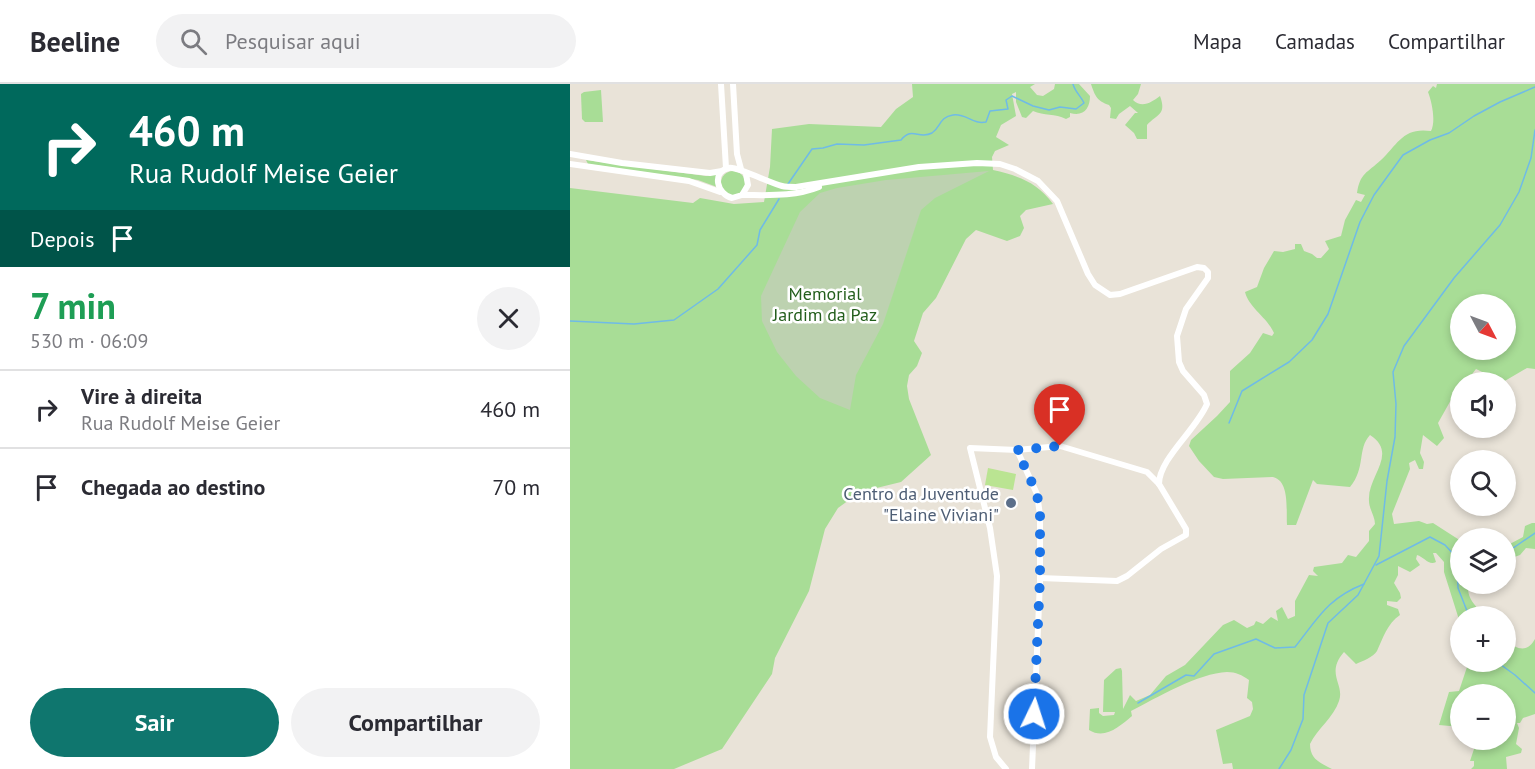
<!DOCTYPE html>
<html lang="pt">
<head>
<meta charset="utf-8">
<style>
  :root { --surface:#fff; --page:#f2f2f3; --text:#2b2b33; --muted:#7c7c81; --line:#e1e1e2; --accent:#0f766e }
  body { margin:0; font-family:"PT Sans",sans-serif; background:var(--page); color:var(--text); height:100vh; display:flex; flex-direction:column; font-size:22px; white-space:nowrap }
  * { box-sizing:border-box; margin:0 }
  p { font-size:20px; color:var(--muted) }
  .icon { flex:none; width:33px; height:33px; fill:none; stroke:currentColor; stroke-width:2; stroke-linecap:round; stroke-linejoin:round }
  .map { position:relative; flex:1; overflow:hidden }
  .sheet { display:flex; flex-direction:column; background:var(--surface); width:570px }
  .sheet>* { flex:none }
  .guide { background:#00695c; color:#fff; overflow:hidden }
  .needle { width:39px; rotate:131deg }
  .fabs { position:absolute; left:880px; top:210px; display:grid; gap:12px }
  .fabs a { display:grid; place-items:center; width:66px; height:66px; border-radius:50%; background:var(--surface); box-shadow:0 3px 9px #0003; font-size:30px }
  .pin { position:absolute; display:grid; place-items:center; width:51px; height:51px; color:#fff; margin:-62px -26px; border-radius:50% 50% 50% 0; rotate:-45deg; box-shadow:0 0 6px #0007 }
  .pin .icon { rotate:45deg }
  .me { position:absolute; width:66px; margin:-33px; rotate:4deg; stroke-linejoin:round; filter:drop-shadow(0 0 4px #0008) }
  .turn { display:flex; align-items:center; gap:21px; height:126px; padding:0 30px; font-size:27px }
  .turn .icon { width:78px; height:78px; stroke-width:2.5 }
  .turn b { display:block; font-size:42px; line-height:51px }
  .then { display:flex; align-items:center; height:57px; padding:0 30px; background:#0003; gap:12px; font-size:22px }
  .round { display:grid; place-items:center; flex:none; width:63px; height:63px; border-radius:32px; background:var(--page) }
  .summary { display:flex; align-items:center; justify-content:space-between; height:102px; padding:0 30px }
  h1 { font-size:36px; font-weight:800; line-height:45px; color:#1e9e55 }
  .cta { display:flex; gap:12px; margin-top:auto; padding:12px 30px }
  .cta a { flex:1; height:69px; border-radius:36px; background:var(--accent); color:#fff; font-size:24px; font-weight:800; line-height:69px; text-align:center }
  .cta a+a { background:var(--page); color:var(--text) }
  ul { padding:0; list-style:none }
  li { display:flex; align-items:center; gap:18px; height:78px; padding:0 30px; border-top:2px solid var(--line) }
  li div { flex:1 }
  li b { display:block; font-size:22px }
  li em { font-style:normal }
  header { display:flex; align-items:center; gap:36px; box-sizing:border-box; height:84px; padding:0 30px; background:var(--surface); border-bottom:2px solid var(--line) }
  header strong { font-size:28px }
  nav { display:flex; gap:33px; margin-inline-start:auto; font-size:21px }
  .search { width:420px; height:54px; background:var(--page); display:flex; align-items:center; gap:15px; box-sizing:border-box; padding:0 21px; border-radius:33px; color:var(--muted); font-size:22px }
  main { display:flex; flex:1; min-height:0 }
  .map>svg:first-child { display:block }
</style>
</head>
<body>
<header>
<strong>Beeline</strong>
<div class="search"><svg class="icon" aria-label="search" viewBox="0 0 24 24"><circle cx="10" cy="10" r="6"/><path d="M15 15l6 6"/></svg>Pesquisar aqui</div>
<nav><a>Mapa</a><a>Camadas</a><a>Compartilhar</a></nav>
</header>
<main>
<section class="sheet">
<div class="guide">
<div class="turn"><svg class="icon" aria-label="right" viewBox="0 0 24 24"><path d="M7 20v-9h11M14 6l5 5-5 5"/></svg><div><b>460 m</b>Rua Rudolf Meise Geier</div></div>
<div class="then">Depois<svg class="icon" aria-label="arrive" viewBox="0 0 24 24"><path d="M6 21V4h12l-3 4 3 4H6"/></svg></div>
</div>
<div class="summary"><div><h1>7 min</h1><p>530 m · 06:09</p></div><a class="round"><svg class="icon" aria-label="close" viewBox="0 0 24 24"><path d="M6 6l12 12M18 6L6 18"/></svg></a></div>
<ul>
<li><svg class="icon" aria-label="right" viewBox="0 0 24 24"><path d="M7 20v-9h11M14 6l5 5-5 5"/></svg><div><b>Vire à direita</b><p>Rua Rudolf Meise Geier</p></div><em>460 m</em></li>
<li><svg class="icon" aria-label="arrive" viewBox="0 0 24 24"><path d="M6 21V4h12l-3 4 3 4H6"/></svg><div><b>Chegada ao destino</b></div><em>70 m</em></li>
</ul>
<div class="cta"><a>Sair</a><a>Compartilhar</a></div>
</section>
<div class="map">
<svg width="965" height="685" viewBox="0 0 965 685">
  <rect width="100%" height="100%" fill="#e9e3d8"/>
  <!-- green -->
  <g fill="#a8dd96" fill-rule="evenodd">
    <path d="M342,0H465L460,3L467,11L473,12L484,5L485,0H509L520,12C520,24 514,33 500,29V33L496,35C485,29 474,32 463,27L456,34L452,33L446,18V8L442,10L446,32L431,41L426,53L439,61L425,67L422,73L423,86C449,92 467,98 483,120L456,126L450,132L454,144L450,152L437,157L406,146L396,155L366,214L353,229L344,257L352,269L347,282L339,291L337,302L339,315L361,371L331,398L290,408L268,424L255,445L239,507L205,574L202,590L152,665L104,685H0V104L123,119L130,114L164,120L194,118L200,83L202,45L239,40L311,43L326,25L343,13Z"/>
    <path d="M521,0H571L568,10L563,16C572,25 582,18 590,12C597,31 587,30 577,41V55H567L564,49L555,41L565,29H568L560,22L549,30L546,35L540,34L541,24L539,21C527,17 525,12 521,0Z"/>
    <path d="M867,0H965V285L957,284L933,298L906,285L896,298H891V307H886L868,339L874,354L867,362L853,351L850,369L854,378L853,385H849L845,376L839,379L840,385L822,430L824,440L849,437L857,440L863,439L891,457V500H898C897,517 906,520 913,532H891V542L874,488V478L866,469H863L866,478C859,482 854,473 847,471L846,475L850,481L840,488L828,482V491L824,499L830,509L831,514L827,518L817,517V521L828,525L830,531C817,540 813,554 807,567C803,573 793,577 786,580L774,568C755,590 775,600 769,617C764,633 747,645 740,660C740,675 750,679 762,685H663L662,679L653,680L646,646L680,632L683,625L682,618L677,614L679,596C672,591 666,588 657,588C629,589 586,614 561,627L562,632C550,642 535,656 519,646L520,625L529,624V629L533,632L544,631L545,628H533L534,596L546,585L551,584L552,587L553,625L560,611L566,617L580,611L596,592L615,581L653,541L664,536L677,544L684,541L686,537L693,540L701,533L708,537L706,527L712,523L718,535L725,532V517L739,491L748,492L743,487L744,483L772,479L778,471L786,473L799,457V447L805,440C805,432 799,425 799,417C797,392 829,370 800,351C787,365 796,384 780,403L747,400L743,396L726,441H717C716,426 720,397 703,393L653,395L644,393L629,377L619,362L621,356L647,332L660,318V287L680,269L693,249L702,252L704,249C697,233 679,224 675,208L687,203L694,184L704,167L713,168L725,165V160H731L734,167L742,170L747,174H751L759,165L755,157L771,152L775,136L786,116L791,118L795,111L787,109C790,89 797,89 811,76C828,60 833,43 861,47C866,38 862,18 858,8L863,2L866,4ZM891,220H936V266H891Z"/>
    <polygon points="31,6 33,38 15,38 12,35 11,10 14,8"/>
    <polygon points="16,76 136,92 148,89 147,103 128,96 18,80"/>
    <circle cx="163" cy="99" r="12"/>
    <polygon points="962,439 965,439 965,465 956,464 950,471 936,476 936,462 953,453 955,442"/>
    <path d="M965,555V630L953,634L950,639H947L949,644L946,660L952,665L951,669L936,673L937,685H901L904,682V677H900L907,656H936V610H891V643L869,641L879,608L889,607L897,583L902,582V578H936V558C948,565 957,569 965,555Z"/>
  </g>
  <!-- cemetery -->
  <polygon fill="#bdd2b0" points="419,87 365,114 351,126 313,240 286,291 280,326 250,314 226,292 207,268 192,237 191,212 230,128 250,109 267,104 316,96"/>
  <!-- pitch -->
  <polygon fill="#bae492" points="418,384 446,390 443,406 415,401"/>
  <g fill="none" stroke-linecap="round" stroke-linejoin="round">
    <!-- stream -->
    <g stroke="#6fbbe7" stroke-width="1.5">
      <path d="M218,100L242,65L253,64L267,60L294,61L331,56C342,42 349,56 362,49C371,43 369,33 383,31C396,29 403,41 416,38L420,27L438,25L436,16L442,12L463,22L479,26L490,23L506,25L514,19C511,12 505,8 503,0"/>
      <polyline points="0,237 64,240 104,236 148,205 187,161 190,146 209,115"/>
      <polyline points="659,339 672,307 719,278 742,256 758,230 790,138 804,111 833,71 860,56 879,49 904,32 930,18 965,3"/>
      <polyline points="936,469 965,449"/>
      <polyline points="806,481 860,453 875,461 887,474 888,504 899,532"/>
      <polyline points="927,578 945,591 965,609"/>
      <path d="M568,619L616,591L624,592L644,570L686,555L705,564L725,563C748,534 758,514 794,500"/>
      <polyline points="709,685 721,666 733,635 734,611 758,539 788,511 809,472 817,397 825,353 826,320 823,288 834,262 884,194 930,141 949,108 961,74 965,46"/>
    </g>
    <!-- secondary -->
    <g stroke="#fff" stroke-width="6">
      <polyline points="151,0 156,84"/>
      <polyline points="163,0 167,70 171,85"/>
      <polyline points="0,70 52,79 140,89 152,87"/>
      <polyline points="0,80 119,97 150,108"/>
      <path d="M176,90L178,101L172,111L162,114C147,110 141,88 159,84C166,82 200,99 212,102C216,103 221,103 226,103L349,83L407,79L430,80L445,85L468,97L487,117L518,190L525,201L540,211L550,210L627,183L634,184L638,188V194L616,225L607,252L609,278L613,287L634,311L637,320C626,346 589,375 589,400"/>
      <path d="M172,111C199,111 224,113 249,103"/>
      <polyline points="447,366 467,410 470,431 470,497 462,685"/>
      <polyline points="436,685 426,673 420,653 427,492 420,444 400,364 447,366 490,362 577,388 589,400 616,445 616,451 591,465 557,492 547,497 470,494"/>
    </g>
  </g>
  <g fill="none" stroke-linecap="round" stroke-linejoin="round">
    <!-- route -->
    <polyline stroke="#1a73e8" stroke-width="10" stroke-dasharray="0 18" points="464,630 470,494 470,431 467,410 447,366 490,362"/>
  </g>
  <!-- markers -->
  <circle fill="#5c6f8a" stroke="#fff" stroke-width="2" cx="441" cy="419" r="6"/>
  <g text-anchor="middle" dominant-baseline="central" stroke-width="5" stroke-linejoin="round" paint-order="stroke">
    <!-- park labels -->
    <g font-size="18" fill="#235e1c" stroke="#fff">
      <text x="255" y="209">Memorial<tspan x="255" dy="21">Jardim da Paz</tspan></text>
    </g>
    <!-- service labels -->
    <g font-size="18" fill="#4e5e75" stroke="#fff" text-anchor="end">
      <text x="429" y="409">Centro da Juventude<tspan x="429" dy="21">"Elaine Viviani"</tspan></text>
    </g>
  </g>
</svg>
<div class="fabs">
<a><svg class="needle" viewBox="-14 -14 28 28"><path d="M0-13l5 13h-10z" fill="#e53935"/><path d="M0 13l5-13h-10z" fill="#7c7c81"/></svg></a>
<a><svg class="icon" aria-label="sound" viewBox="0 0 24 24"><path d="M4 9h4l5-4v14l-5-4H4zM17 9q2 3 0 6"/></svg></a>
<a><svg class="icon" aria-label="search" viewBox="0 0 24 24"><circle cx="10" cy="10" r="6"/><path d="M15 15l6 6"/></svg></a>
<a><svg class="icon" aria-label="layers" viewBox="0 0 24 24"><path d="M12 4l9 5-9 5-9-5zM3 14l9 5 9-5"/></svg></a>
<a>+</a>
<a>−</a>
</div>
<div class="pin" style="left:490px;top:362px;background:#d93025"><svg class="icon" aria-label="arrive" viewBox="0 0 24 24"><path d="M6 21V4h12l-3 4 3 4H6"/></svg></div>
<svg class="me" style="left:464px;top:630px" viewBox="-20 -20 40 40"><circle r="17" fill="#1a73e8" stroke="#fff" stroke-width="3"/><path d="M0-11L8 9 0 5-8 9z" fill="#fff"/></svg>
</div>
</main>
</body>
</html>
